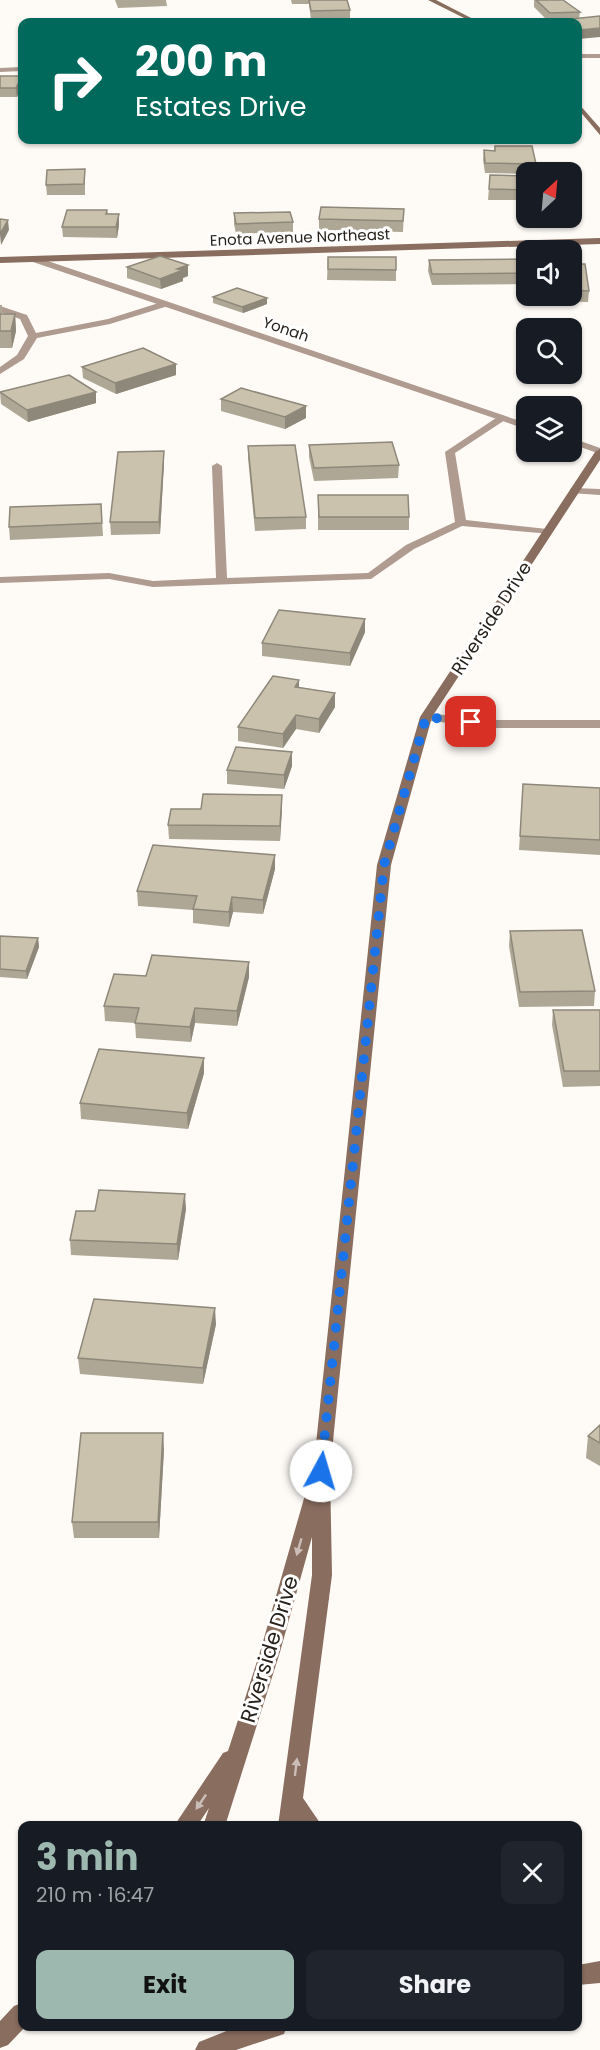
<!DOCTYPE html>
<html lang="en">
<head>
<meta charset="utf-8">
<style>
  :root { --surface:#171b24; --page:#20242c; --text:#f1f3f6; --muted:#9ea1a6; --accent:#9db8af }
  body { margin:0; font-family:Poppins,sans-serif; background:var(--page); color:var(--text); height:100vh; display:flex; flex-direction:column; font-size:22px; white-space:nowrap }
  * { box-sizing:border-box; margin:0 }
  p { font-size:20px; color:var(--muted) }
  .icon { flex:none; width:33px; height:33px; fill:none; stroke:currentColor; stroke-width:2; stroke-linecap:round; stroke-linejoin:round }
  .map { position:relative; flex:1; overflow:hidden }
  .panel { position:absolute; left:18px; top:1821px; width:564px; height:210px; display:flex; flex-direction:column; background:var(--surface); border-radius:12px; box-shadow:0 2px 4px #0004 }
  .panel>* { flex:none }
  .top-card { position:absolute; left:18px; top:18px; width:564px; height:126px; border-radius:12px; box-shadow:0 2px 4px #0004; background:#00695c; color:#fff; overflow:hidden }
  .needle { width:39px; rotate:26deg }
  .controls { position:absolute; left:516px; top:162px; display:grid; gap:12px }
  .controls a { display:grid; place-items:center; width:66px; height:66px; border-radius:12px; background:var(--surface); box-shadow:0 2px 4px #0004; font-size:30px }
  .pin { position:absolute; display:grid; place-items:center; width:51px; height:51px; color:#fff; margin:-26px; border-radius:12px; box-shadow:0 3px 9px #0006 }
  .me { position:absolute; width:66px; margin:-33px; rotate:6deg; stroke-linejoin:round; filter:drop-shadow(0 0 4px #0008) }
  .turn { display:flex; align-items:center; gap:21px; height:126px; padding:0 18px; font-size:27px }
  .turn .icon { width:78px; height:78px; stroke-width:2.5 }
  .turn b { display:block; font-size:42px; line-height:51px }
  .round { display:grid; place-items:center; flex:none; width:63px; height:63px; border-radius:12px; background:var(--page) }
  .head { display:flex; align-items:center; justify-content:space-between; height:102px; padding:0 18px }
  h1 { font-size:36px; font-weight:700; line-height:45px; color:var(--accent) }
  .primary-button { display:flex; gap:12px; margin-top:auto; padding:12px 18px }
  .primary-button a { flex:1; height:69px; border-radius:12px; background:var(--accent); color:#111; font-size:24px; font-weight:700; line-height:69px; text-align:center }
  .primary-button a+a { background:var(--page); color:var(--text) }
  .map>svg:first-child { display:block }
</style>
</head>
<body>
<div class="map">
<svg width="600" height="2050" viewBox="0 0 600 2050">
  <rect width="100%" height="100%" fill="#fefbf7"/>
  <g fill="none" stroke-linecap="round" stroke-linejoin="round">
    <!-- lane -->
    <g fill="#af9b90" fill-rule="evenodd">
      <polygon points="165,301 169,304 168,306 110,324 37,338 24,359 0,374 0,367 17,355 28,336 20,319 0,312 0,306 27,315 36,333 108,319"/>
      <polygon points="499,416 508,418 455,453 466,520 547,529 551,530 551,534 462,526 414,549 371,579 153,587 109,579 0,583 0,577 109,573 153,581 216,578 212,466 217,463 222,466 227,578 368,573 406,545 455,522 445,452"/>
      <polygon points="574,488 600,489 600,495 570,493 570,489"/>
    </g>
    <!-- street -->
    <g fill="#af9b90" fill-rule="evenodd">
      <rect x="578" y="54" width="22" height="4"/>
      <polygon points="22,67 22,71 0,72 0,68"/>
      <polygon points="33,258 39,258 526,423 526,429 33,262"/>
      <polygon points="572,438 600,448 600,454 572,444"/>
      <polygon points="426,713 493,720 600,720 600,728 493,728 422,720 422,714"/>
    </g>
    <!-- secondary -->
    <g fill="#896d5e" fill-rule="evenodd">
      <polygon points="428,0 436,0 479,22 472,22"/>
      <polygon points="578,103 600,128 600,135 578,109"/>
      <polygon points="600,238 600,244 0,263 0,257"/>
      <polygon points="600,449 600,460 432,717 391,865 330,1471 332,1575 303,1798 322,1826 278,1826 312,1575 312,1537 280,1652 225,1826 203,1826 209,1808 197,1826 174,1826 223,1753 228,1751 260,1652 307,1488 312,1482 377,865 420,717 595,452"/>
      <polygon points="600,1961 600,1983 578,1985 578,1965"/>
      <polygon points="22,2003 22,2026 26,2026 8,2045 0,2048 0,2021 14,2006"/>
      <polygon points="239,2026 287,2026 284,2034 236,2050 195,2050 199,2042"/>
    </g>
  </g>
  <!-- wall -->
  <g fill="#afa796">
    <polygon points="115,0 166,0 167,6 118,8"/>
    <polygon points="291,0 347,0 350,10 350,19 311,20 309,4 292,4"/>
    <polygon points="534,0 563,0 580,12 579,19 600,16 579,39 578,38 578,22 549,22 534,7"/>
    <polygon points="0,76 22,85 17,97 0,97"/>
    <polygon points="495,146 536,164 535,172 526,172 526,174 485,173 483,160 484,150 494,151"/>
    <polygon points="85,169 85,195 47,195 46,185"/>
    <polygon points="490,175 526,176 526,218 564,218 564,226 530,228 516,207 517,200 488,200"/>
    <polygon points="404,209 403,232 319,230 319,219"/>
    <polygon points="107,210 108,214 119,225 117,238 63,237 62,227"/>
    <polygon points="234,213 293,222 293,232 236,234 234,224"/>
    <polygon points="328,257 396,270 396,281 327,280"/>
    <polygon points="526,259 526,284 432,285 428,271 429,260"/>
    <polygon points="572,264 589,291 588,302 548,301 547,296 572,296"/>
    <polygon points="127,267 188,276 183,278 183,281 161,289 127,278"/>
    <polygon points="213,297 267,298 267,304 243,313 213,303"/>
    <polygon points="0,305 2,305 2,314 15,314 16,331 12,348 0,348"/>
    <polygon points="176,364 176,375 116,394 83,378 82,367"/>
    <polygon points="0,392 96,403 28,422 1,404"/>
    <polygon points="221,399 306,418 285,429 221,411"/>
    <polygon points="309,445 399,465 398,478 314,481 309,457"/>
    <polygon points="248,446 306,517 306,529 255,531 248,458"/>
    <polygon points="164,451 164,463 160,534 111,535 110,522"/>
    <polygon points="318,495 409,517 409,530 318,530"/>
    <polygon points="101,504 103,536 10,540 9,527"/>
    <polygon points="365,619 365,632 350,666 262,656 262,643"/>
    <polygon points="299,687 335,693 335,707 319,733 296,729 283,748 238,741 238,727"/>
    <polygon points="292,766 284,789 227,784 227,770"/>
    <polygon points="523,784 600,788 600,855 519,850"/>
    <polygon points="282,795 280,841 169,839 168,825 201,809"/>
    <polygon points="275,855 275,869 263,914 233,912 229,927 193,923 193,910 138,906 137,891"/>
    <polygon points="510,931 595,991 594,1006 519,1007 509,946"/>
    <polygon points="0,936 38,938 39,947 27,979 0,977"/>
    <polygon points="146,976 249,977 237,1026 195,1023 191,1042 136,1038 135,1023 105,1021 104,1006"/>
    <polygon points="553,1010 600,1010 600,1086 563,1087 552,1025"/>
    <polygon points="204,1073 188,1129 81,1119 80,1103"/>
    <polygon points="186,1209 178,1260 71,1255 70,1240 95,1211"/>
    <polygon points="216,1324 203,1384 80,1374 78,1358"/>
    <polygon points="600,1425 600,1466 586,1458 588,1436"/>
    <polygon points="164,1449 159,1538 74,1538 72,1522"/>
  </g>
  <!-- shaded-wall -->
  <g fill="#8e887a">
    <polygon points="600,28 600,37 579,39 580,30"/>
    <polygon points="22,76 22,85 17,97 16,88"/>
    <polygon points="119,214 119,225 117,238 116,227"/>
    <polygon points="8,220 9,230 1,245 0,234"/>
    <polygon points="188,265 188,276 183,278 183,281 161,289 160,279 177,269"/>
    <polygon points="267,298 267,304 243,313 242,307"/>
    <polygon points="15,314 16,331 12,348 11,331"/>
    <polygon points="176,364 176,375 116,394 115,383"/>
    <polygon points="96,392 96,403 28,422 27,410"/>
    <polygon points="306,406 306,418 285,429 285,417"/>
    <polygon points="164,451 164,463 160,534 159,522"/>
    <polygon points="365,619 365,632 350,666 350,653"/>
    <polygon points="299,680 299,693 295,687"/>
    <polygon points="335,693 335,707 319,733 319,719"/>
    <polygon points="296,715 296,729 283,748 283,734"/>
    <polygon points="292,752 292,766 284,789 284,775"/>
    <polygon points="282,795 282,810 280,841 280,826"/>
    <polygon points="275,855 275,869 263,914 263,900"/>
    <polygon points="232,897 233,912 229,927 229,912"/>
    <polygon points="38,938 39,947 27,979 26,971"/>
    <polygon points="249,962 249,977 237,1026 237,1011"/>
    <polygon points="195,1008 195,1023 191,1042 190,1027"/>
    <polygon points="204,1058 204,1073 188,1129 187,1113"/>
    <polygon points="185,1194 186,1209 178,1260 177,1244"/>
    <polygon points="215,1308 216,1324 203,1384 203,1368"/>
    <polygon points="163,1433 164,1449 159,1538 158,1522"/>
  </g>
  <!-- building -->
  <g fill="#cbc2ae" stroke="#8e887a" stroke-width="1.5">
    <polygon points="309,0 347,0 350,10 311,11"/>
    <polygon points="536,0 563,0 580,12 550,13"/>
    <polygon points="600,16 600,28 580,30 578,29 578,22 566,22 562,20"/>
    <polygon points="0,76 22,76 16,88 0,88"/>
    <polygon points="495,146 532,146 536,164 485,163 484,150 495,151"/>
    <polygon points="85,169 84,184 46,185 47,170"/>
    <polygon points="490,175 526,176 526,190 489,189"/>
    <polygon points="526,196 526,211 517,197"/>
    <polygon points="321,207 404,209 403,221 319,219"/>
    <polygon points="67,210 107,210 106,214 119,214 116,227 62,227"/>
    <polygon points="290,212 293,222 236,224 234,213"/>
    <polygon points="0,219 8,220 0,234"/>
    <polygon points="160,256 188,265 177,269 183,270 160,279 127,267"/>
    <polygon points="328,257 396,257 396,270 328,269"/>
    <polygon points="526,259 526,273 432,274 429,260"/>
    <polygon points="572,264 585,264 589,291 572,290"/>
    <polygon points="237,288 267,298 242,307 213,297"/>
    <polygon points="0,314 15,314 11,331 0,331"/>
    <polygon points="143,348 176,364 115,383 82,367"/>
    <polygon points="69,375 96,392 27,410 0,392"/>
    <polygon points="241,388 306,406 285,417 221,399"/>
    <polygon points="392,442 399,465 314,468 309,445"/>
    <polygon points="295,445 306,517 255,518 248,446"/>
    <polygon points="164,451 159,522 110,522 118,452"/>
    <polygon points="318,495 408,495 409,517 319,517"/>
    <polygon points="101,504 102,523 9,527 10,507"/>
    <polygon points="279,610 365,619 350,653 262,643"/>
    <polygon points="273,676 299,680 295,687 335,693 319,719 296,715 283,734 238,727"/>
    <polygon points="236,747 292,752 284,775 227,770"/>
    <polygon points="523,784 600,788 600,840 520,836"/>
    <polygon points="203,794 282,795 280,826 168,825 171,809 201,809"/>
    <polygon points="153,845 275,855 263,900 232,897 229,912 193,909 197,896 137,891"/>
    <polygon points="582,930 595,991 520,992 510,931"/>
    <polygon points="0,936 38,938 26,971 0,969"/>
    <polygon points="152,955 249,962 237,1011 195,1008 190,1027 135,1023 139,1008 104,1006 114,974 146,976"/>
    <polygon points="553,1010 600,1010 600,1071 564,1071"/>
    <polygon points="99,1049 204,1058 187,1113 80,1103"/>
    <polygon points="99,1190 185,1194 177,1244 70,1240 76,1211 95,1211"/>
    <polygon points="94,1299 215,1308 203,1368 78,1358"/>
    <polygon points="600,1425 600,1443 588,1436"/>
    <polygon points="81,1433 163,1433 158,1522 72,1522"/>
  </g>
  <!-- one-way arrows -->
  <defs><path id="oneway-solid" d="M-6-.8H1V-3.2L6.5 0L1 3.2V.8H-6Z" transform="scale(1.5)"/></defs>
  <g fill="#cabdb7">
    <use href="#oneway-solid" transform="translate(299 1547) rotate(106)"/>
    <use href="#oneway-solid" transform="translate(296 1767) rotate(-83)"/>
    <use href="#oneway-solid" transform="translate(201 1802) rotate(124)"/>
  </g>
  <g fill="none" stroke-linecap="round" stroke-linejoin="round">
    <!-- route -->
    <polyline stroke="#1a73e8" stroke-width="10" stroke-dasharray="0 18" points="321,1471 384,865 426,717 471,722"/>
  </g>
  <g text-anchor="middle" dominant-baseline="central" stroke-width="6" stroke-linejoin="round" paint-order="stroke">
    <!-- far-street labels -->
    <g font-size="15" fill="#28221c" stroke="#fff">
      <text transform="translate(300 237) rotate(-2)">Enota Avenue Northeast</text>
      <text transform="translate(286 329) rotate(19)">Yonah</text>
    </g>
    <!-- street labels -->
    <g font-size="18" fill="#28221c" stroke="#fff">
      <text transform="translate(491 618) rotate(-57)">Riverside Drive</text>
    </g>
    <!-- near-street labels -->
    <g font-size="21" fill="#28221c" stroke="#fff">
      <text transform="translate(269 1649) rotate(-73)">Riverside Drive</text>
    </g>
  </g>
</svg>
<div class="controls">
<a><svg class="needle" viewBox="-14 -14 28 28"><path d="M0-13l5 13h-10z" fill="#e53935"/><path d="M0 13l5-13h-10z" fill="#9ea1a6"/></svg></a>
<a><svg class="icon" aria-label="sound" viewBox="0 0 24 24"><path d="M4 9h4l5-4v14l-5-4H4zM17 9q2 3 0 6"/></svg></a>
<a><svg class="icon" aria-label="search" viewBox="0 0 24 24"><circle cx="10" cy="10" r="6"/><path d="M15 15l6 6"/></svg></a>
<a><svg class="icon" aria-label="layers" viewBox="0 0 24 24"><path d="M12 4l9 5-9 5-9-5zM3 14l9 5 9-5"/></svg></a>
</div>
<div class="pin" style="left:471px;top:722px;background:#d93025"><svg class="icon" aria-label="arrive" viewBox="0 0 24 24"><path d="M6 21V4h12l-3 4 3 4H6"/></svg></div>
<svg class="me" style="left:321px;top:1471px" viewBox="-20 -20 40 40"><circle r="19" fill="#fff"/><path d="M0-13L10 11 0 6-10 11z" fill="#1a73e8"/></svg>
<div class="top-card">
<div class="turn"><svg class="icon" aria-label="right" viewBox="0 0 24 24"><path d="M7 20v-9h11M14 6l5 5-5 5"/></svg><div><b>200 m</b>Estates Drive</div></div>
</div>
<section class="panel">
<div class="head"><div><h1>3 min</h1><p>210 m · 16:47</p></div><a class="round"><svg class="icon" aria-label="close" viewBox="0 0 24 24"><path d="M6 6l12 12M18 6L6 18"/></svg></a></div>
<div class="primary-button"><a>Exit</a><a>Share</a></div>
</section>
</div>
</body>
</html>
